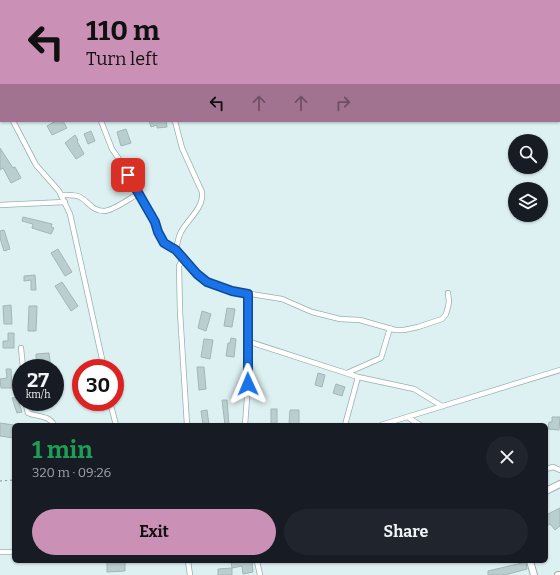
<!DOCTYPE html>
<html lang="en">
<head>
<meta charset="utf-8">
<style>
  :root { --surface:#171b24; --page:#20242c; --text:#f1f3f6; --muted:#9ea1a6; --accent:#cb90b5 }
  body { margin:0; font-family:Bitter,serif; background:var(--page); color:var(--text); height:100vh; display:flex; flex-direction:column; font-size:15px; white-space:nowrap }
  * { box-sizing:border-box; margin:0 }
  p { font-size:13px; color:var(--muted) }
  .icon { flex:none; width:22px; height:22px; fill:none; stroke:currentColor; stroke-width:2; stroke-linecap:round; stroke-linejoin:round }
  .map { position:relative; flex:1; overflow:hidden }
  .sheet { position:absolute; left:12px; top:423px; width:536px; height:140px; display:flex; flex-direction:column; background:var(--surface); border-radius:6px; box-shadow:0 1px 3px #0004 }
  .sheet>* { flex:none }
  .top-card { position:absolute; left:0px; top:0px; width:560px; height:122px; box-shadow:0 1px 3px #0004; background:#cb90b5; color:#111; overflow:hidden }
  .controls { position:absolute; left:508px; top:134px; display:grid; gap:8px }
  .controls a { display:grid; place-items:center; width:40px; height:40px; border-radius:50%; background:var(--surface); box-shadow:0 1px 3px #0004; font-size:20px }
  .speed { position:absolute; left:12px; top:359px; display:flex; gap:8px; font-size:20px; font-weight:700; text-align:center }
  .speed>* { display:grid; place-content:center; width:52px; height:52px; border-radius:50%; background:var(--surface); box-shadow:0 1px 3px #0004; line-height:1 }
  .speed small { font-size:10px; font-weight:400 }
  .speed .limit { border:6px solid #d22; background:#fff; color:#111 }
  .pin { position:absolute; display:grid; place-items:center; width:34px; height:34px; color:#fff; margin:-17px; border-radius:8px; box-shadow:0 2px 6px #0006 }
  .me { position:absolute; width:44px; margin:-22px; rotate:359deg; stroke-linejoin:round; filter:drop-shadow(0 0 3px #0008) }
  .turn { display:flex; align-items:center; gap:14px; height:84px; padding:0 20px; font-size:18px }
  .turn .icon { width:52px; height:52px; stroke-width:2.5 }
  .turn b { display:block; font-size:28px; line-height:34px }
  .lanes { display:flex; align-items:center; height:38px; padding:0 20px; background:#0003; justify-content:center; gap:20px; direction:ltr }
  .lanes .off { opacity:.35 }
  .round { display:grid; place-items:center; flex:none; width:42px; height:42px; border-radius:21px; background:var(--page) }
  .headline { display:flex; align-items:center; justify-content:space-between; height:68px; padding:0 20px }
  h1 { font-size:24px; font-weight:700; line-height:30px; color:#1e9e55 }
  .button { display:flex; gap:8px; margin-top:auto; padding:8px 20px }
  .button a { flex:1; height:46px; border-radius:24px; background:var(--accent); color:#111; font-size:16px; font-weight:700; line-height:46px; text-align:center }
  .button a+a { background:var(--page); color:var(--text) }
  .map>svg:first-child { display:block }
</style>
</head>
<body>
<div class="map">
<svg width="560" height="575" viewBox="0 0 560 575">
  <rect width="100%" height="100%" fill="#ddf1f2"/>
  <!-- building -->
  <g fill="#b9cecf" stroke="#a3b6b7">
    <polygon points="56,121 63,121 67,128 52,135 47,126"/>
    <polygon points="149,121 166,121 167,127 157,128 157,125 151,127"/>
    <polygon points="126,129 131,143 121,146 117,132"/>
    <polygon points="91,131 95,141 88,144 84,134"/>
    <polygon points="75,135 78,140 77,141 84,154 76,159 65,143"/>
    <polygon points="0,148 13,168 15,167 21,178 11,183 3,168 0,170"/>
    <polygon points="23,217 52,224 51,227 54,228 51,234 32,228 33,224 22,221"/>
    <polygon points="4,230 10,249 4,251 0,238 0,231"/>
    <polygon points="58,249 72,272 65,276 51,253"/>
    <polygon points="35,275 36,290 31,290 31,280 24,281 24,276"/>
    <polygon points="62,282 78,306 71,311 55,286"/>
    <polygon points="11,305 12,324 4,324 3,306"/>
    <polygon points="29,306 37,306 36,331 28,331"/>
    <polygon points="227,308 235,309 232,327 224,326"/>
    <polygon points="202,311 211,314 206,331 198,328"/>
    <polygon points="8,333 14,333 14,348 3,348 3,341 8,341"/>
    <polygon points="231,338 236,339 234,357 226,356 228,343 230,343"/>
    <polygon points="204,339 213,340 210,359 201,357"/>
    <polygon points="49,353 51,368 45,368 44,361 36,362 36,354"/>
    <polygon points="197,367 204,367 206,389 199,390"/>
    <polygon points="6,369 11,369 12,388 1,388 0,379 7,378"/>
    <polygon points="318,373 325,375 322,387 315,385"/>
    <polygon points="336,384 345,387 342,396 333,393"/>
    <polygon points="17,397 22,412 17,413 12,398"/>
    <polygon points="222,400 227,400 229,425 225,425"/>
    <rect x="271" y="409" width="6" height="15"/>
    <polygon points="207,410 209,425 203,425 201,411"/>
    <polygon points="290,410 299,410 299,425 289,425"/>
    <polygon points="552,417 560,417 559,430 548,429 549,422 552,422"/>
    <polygon points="0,423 14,425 14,438 0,436"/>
    <polygon points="560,508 560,526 555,530 550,524 546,526 546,515"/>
    <polygon points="125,561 125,571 107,572 107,562"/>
    <polygon points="238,561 239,562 252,561 253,572 243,574 242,566 232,568 231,562"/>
    <polygon points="526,562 527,569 505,575 488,575 488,571"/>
    <polygon points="232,568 232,575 218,575 218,569"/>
  </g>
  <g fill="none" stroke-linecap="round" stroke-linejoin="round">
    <defs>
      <g id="street">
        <polyline points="122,1 123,0"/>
        <polyline points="559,7 560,7"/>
        <polyline points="559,62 560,61"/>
        <polyline points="0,82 1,81"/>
        <polyline points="0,88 1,91"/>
        <polyline points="13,121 36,165 59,191 70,214 104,368"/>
        <polyline points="101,121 112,149 123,165 138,194 155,222 161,239 176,251 197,274 207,282 232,291 282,299 312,312 340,319 360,320 395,330 404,330 418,327 442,319 446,314 448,307 449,302 448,293"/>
        <path d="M175,121L182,148L202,192C204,208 188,219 181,232C178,238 177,244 176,251"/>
        <path d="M61,195C67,195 75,194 80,197C89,202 92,211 104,211C113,211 130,198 138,194"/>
        <polyline points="0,205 65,202"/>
        <polyline points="183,258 179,266 180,312 187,425"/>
        <polyline points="247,341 358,377 414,389 442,406"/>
        <polyline points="21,348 23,368"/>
        <polyline points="347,373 381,358 390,328"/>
        <path d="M25,402L28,413C37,417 49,415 54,425"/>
        <polyline points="110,402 116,425"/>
        <polyline points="409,418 420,425"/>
        <polyline points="245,425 248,384 248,294"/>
        <polyline points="345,425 358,377"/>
        <polyline points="381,425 560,370"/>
        <polyline points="546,469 553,467 560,470"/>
        <polyline points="0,552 14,552"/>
        <polyline points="188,561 190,575"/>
        <polyline points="257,561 260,575"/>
      </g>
      <g id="secondary">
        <polyline points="546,491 560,484"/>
        <polyline points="530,561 534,575"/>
        <polyline points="558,575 560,575"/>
      </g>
    </defs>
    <!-- street casing -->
    <use href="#street" stroke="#9bafb0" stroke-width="6"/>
    <!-- secondary casing -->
    <use href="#secondary" stroke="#9bafb0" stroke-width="8"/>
    <!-- path -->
    <polyline stroke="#829091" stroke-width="1" stroke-dasharray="2 3" stroke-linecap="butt" points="0,481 14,480"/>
    <!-- street -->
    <use href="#street" stroke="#fff" stroke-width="4.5"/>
    <!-- secondary -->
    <use href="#secondary" stroke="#fff" stroke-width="6"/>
  </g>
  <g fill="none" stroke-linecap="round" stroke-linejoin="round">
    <defs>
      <polyline id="route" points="128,175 155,222 158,232 164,243 176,250 197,274 207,282 232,291 248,294 248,384"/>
    </defs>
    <!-- route casing -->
    <use href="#route" stroke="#114b97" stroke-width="10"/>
    <!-- route -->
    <use href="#route" stroke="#1a73e8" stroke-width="7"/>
  </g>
</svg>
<div class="controls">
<a><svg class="icon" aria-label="search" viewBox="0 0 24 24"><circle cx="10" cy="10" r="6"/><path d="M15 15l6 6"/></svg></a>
<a><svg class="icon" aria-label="layers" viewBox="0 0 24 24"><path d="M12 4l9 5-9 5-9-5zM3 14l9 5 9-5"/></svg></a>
</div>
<div class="speed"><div>27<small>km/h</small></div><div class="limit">30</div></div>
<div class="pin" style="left:128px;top:175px;background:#d93025"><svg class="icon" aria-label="arrive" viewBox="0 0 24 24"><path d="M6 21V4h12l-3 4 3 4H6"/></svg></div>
<svg class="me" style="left:248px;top:384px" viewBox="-20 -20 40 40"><path d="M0-17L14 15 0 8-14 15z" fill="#1a73e8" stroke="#fff" stroke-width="4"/></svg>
<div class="top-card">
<div class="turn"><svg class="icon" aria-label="left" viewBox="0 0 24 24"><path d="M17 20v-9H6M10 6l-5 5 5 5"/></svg><div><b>110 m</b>Turn left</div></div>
<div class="lanes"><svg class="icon" aria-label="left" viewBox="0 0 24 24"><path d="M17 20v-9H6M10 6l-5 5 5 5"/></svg><svg class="icon off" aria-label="ahead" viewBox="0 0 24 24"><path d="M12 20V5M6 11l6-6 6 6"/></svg><svg class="icon off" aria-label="ahead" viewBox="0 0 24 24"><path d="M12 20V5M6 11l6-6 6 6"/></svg><svg class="icon off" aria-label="right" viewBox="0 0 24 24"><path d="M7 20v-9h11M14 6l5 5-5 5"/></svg></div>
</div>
<section class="sheet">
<div class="headline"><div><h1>1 min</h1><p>320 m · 09:26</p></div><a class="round"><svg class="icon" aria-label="close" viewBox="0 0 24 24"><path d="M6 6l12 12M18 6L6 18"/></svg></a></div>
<div class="button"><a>Exit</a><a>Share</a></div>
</section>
</div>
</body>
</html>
